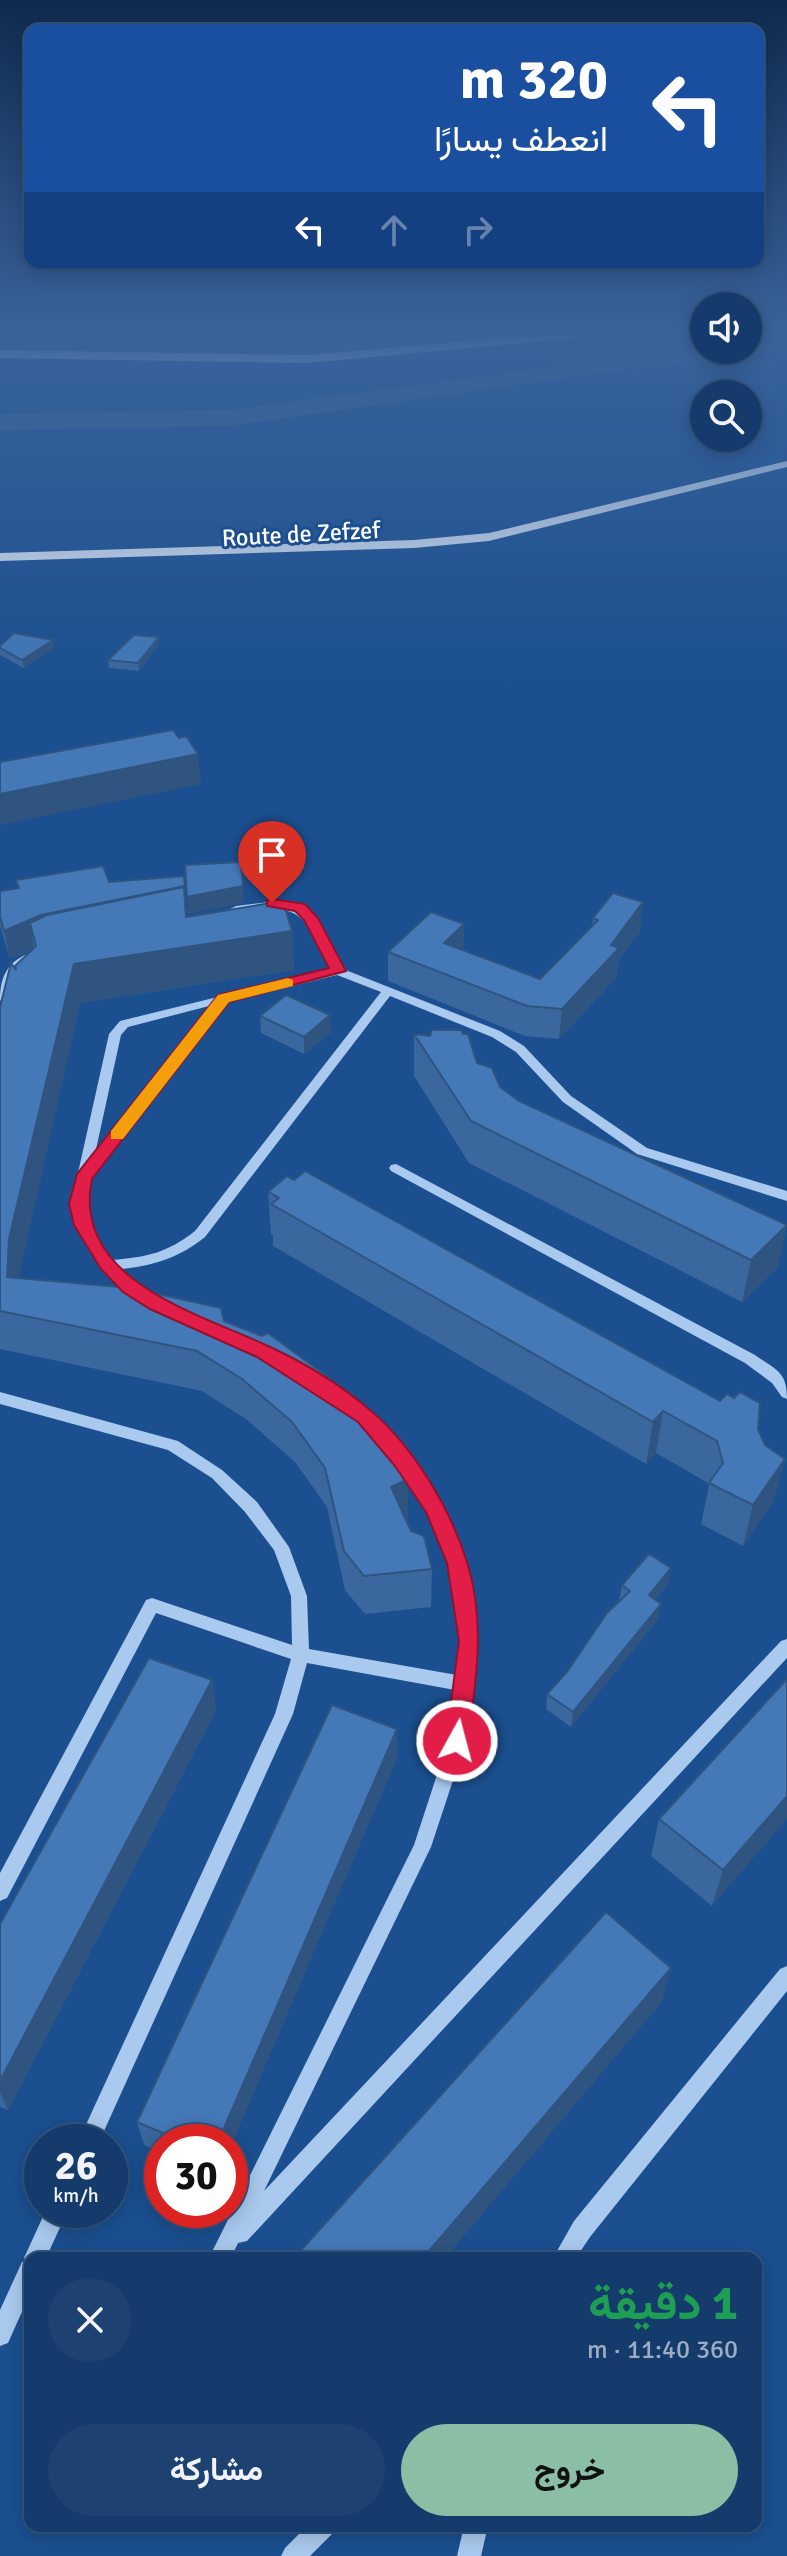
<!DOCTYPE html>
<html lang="ar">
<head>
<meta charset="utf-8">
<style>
  :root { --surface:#143b6b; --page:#1d4271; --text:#f1f3f6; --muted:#9dadc1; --line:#33557e; --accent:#8abfa5 }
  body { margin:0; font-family:Signika,Vazirmatn,sans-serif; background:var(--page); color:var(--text); direction:rtl; height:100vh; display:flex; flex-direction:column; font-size:30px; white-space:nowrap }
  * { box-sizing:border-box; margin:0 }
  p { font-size:26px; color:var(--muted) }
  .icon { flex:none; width:44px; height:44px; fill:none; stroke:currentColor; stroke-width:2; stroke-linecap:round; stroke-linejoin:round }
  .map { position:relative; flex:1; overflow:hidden; direction:ltr }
  .sheet { position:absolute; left:24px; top:2252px; width:738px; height:280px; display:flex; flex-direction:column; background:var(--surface); border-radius:16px; box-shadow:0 4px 20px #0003,0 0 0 2px var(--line); direction:rtl }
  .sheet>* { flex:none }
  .guide { position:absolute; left:24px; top:24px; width:740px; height:244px; border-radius:16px; box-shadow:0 4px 20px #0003,0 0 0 2px var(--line); direction:rtl; background:#1a4fa0; color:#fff; overflow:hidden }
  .buttons { position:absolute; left:690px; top:292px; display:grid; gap:16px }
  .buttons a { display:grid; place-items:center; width:72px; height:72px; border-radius:50%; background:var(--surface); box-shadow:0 4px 20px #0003,0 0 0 2px var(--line); font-size:40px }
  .speed { position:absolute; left:24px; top:2124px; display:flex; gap:16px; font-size:40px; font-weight:700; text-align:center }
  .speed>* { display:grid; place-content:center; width:104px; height:104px; border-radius:50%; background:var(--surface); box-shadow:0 4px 20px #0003,0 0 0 2px var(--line); line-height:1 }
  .speed small { font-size:20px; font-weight:400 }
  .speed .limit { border:12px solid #d22; background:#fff; color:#111 }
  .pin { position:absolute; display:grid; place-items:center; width:68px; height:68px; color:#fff; margin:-82px -34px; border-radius:50% 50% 50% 0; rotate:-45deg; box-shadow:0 0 8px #0007 }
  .pin .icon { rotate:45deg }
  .me { position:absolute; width:88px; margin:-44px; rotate:7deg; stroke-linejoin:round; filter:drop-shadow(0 0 6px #0008) }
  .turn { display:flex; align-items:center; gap:28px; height:168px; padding:0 24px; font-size:36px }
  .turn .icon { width:104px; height:104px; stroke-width:2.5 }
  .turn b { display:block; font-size:56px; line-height:68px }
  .lanes { display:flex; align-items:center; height:76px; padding:0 24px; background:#0003; justify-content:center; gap:40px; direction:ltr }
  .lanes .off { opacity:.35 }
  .round { display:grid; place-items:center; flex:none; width:84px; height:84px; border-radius:42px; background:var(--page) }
  .summary { display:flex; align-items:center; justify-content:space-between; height:136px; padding:0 24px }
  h1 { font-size:48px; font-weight:700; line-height:60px; color:#1e9e55 }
  .button { display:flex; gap:16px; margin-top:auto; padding:16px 24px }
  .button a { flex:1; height:92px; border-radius:48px; background:var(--accent); color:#111; font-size:32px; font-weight:700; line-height:92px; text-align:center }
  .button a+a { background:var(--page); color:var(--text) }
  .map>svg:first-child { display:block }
</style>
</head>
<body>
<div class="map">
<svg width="787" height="2556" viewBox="0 0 787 2556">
  <rect width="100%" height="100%" fill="#1b4f8f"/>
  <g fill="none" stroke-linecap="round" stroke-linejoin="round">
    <!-- river -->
    <polygon fill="#3c6290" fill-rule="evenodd" points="787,338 787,352 605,372 229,426 0,430 0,414 229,410 704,347 704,350 748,350 748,343"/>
    <!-- minor -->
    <g fill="#a9c9ee" fill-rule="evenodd">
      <path d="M278,901L296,904L307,909L315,918L343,969L500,1031L524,1046L571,1096L647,1148L787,1191V1201L637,1154L563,1102L516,1052L492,1037L390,996L205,1237C179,1258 153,1266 120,1269L151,1297L144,1302L139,1301L102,1269L80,1232L71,1204L109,1034L120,1021L331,969C303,913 302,902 236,912L230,909L236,906ZM337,975L381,992L195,1231C167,1253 147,1257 112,1260L94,1232L85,1204L90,1178L228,1002ZM213,1005L95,1154L121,1035L128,1027Z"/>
      <path d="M32,952L38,955L18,969L6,997L0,1001C0,975 8,961 32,952Z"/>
      <path d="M396,1164L755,1355C776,1370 787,1371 787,1399L782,1397L772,1383L745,1363L391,1171L389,1168L391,1165Z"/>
      <polygon points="329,1385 370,1412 407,1456 441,1504 465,1563 478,1641 466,1741 431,1847 264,2191 781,1641 787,1639 787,1658 247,2241 238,2243 231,2258 209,2258 414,1845 448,1741 455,1690 307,1663 293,1714 99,2142 78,2142 275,1714 291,1659 156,1613 7,1898 0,1901 0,1873 146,1600 152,1598 292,1645 291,1596 274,1550 245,1512 212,1478 168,1450 0,1404 0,1392 178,1441 222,1470 257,1502 289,1547 307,1596 309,1649 457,1675 462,1641 449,1563 428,1512 397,1464 360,1420 324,1395 322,1391 324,1387"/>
      <polygon points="787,1966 787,1991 590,2237 576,2258 553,2258 574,2221 780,1969"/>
      <polygon points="46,2210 68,2210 46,2258 30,2258 30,2294 8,2343 0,2346 0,2310 22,2262 26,2261 24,2258"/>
      <polygon points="307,2526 336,2526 332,2534 310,2556 281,2556 285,2548"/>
      <polygon points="464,2526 488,2526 481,2556 457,2556"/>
    </g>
    <!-- major -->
    <polygon fill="#f0f6ff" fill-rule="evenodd" points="787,461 787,467 489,541 414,548 0,561 0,553 414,540 489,533"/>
    <!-- highway -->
    <polygon fill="#fff" fill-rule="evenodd" points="539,335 582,335 576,338 307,363 0,358 0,350 307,355"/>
  </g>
  <!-- wall -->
  <g fill="#3a679d">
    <polygon points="159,645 139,671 109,668 108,660"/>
    <polygon points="0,646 54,648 24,668 0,655"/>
    <polygon points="184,876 187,917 292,931 294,970 80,1003 18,1278 224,1321 332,1388 408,1518 406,1519 432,1569 431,1607 365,1614 345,1590 327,1507 295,1462 246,1419 202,1391 0,1349 0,1007 16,970 33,949 10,959 0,925 0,891 18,888 16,880 109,882"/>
    <polygon points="593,918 640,932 618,961 616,978 559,1039 525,1036 388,981 388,952 464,924 463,950 540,979 592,926"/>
    <polygon points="260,1016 331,1032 304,1054 261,1033"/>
    <polygon points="414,1034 477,1063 500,1087 519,1101 778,1267 742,1302 469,1163 414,1076"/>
    <polygon points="268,1192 758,1429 774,1500 743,1546 701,1524 709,1486 708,1483 656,1453 646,1464 273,1246 273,1235 271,1234"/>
    <polygon points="668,1584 655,1600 658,1619 571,1727 546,1709 547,1694 567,1672 619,1601 622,1585"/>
    <polygon points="787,1679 712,1906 651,1856 659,1819"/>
    <polygon points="212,1680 216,1710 8,2110 0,2107 0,1924"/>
    <polygon points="397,1729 397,1758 230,2142 162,2142 162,2153 144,2145 137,2122"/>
  </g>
  <!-- shaded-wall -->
  <g fill="#305480">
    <polygon points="159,637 159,645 139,671 138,663"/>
    <polygon points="53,640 54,648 24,668 22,660"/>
    <polygon points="198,754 201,784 0,825 0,794"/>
    <polygon points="184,876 189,946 292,931 294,970 80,1003 18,1280 7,1277 9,1239 74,964 30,923 34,948 10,959 4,931 41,915"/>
    <polygon points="243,886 244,903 188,914 187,897"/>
    <polygon points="643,902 640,932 618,961 616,978 559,1039 562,1009"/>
    <polygon points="464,924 463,954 444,943"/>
    <polygon points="330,1015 331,1032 304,1054 304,1037"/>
    <polygon points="787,1225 778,1267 742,1302 751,1260"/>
    <polygon points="663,1411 656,1453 646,1464 653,1422"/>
    <polygon points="785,1459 774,1500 743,1546 753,1505"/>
    <polygon points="408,1479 408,1518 391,1527 391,1487"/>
    <polygon points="671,1568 668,1584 646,1611 649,1595"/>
    <polygon points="661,1604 658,1619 571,1727 573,1712"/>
    <polygon points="212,1680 216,1710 8,2110 0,2092 0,2081"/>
    <polygon points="397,1729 397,1758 230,2148 230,2142 218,2142"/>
    <polygon points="787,1796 787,1819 712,1906 723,1870"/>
    <polygon points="671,1968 662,2002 445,2258 423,2258"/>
  </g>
  <!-- building -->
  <g fill="#4478b7" stroke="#305480" stroke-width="2">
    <polygon points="14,633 53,640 22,660 0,648 0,646"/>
    <polygon points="134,635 159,637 138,663 108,660"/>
    <polygon points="173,730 179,738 186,736 198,754 0,794 0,762"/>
    <polygon points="241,862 243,886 187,897 185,865"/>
    <polygon points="103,866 109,882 184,876 185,886 41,915 4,931 0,916 0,891 19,888 16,880"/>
    <polygon points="184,887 186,917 283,901 292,931 74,964 9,1239 7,1277 131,1288 221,1308 224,1321 262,1336 268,1333 332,1380 328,1384 355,1414 363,1412 408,1479 391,1487 411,1531 424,1536 432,1569 364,1576 344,1551 325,1468 292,1422 242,1379 197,1351 0,1311 0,1007 11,963 16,970 15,966 36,946 30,923 47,915"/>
    <polygon points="613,893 643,902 611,945 619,948 562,1009 527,1006 388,952 431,912 464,924 444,943 540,979 598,920 593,918"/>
    <polygon points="286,995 330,1015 304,1037 260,1016"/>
    <polygon points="432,1030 461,1030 463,1034 468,1034 477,1063 492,1068 500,1087 519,1101 787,1225 751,1260 471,1121 414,1034 430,1036"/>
    <polygon points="305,1171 720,1401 727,1394 734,1398 740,1392 760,1403 758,1429 765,1445 785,1459 753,1505 709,1483 723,1463 717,1441 663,1411 653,1422 271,1204 279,1198 268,1192 287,1176 294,1180"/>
    <polygon points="649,1554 671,1568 649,1595 661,1604 573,1712 547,1694 567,1672 607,1613 630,1591 622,1585"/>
    <polygon points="149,1658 212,1680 0,2081 0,1924"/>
    <polygon points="787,1679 787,1796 723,1870 659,1819"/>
    <polygon points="332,1705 397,1729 218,2142 184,2142 137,2122"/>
    <polygon points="606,1912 671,1968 423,2258 294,2258"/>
  </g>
  <!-- sky -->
  <linearGradient id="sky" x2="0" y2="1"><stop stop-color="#0f2b4f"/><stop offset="0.48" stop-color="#39639b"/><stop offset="1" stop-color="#39639b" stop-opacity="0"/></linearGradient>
  <rect width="787" height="693" fill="url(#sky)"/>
  <!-- route -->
  <path fill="#e11d48" stroke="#92132f" stroke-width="2" d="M272,899L305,904L318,918L346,971L229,1002L92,1179C71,1280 198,1313 268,1346C303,1362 341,1385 370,1410C414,1447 450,1508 467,1562C486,1622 476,1681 468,1741L465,1749L457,1752L449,1749L446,1741L459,1641L447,1563L426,1512L395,1466L358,1422L257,1357L150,1309L123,1292L101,1269L74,1225L69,1204L77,1174L218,995L329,968L304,920L295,911L267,906V900Z"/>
  <!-- slow -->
  <polygon fill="#f59e0b" points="288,978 293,980 293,986 229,1002 123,1139 111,1139 111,1131 218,995"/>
  <g text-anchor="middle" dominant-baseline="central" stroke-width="6" stroke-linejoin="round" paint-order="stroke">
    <!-- far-street labels -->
    <g font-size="24" fill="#fff" stroke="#1b4f8f">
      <text transform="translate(301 534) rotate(-3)">Route de Zefzef</text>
    </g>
  </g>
</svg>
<div class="buttons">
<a><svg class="icon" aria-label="sound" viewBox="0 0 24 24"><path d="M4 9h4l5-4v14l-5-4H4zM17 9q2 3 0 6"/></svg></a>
<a><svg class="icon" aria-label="search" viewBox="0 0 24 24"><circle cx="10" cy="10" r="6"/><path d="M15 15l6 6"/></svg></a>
</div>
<div class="speed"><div>26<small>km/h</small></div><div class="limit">30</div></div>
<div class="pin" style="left:272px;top:903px;background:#d93025"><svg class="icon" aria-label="arrive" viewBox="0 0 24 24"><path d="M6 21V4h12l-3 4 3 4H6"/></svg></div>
<svg class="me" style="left:457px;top:1741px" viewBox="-20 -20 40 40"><circle r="17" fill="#e11d48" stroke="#fff" stroke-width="3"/><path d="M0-11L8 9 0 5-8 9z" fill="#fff"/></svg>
<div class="guide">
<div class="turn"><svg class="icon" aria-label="left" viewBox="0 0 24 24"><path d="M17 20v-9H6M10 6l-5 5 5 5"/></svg><div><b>320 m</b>انعطف يسارًا</div></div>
<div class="lanes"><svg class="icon" aria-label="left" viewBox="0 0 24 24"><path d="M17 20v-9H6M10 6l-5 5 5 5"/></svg><svg class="icon off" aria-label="ahead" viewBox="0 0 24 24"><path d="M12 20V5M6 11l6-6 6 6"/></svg><svg class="icon off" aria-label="right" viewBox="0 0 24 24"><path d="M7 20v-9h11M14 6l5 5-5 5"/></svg></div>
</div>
<section class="sheet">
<div class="summary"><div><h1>1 دقيقة</h1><p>360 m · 11:40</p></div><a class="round"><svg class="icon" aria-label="close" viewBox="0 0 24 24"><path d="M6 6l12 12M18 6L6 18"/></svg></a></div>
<div class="button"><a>خروج</a><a>مشاركة</a></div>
</section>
</div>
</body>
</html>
